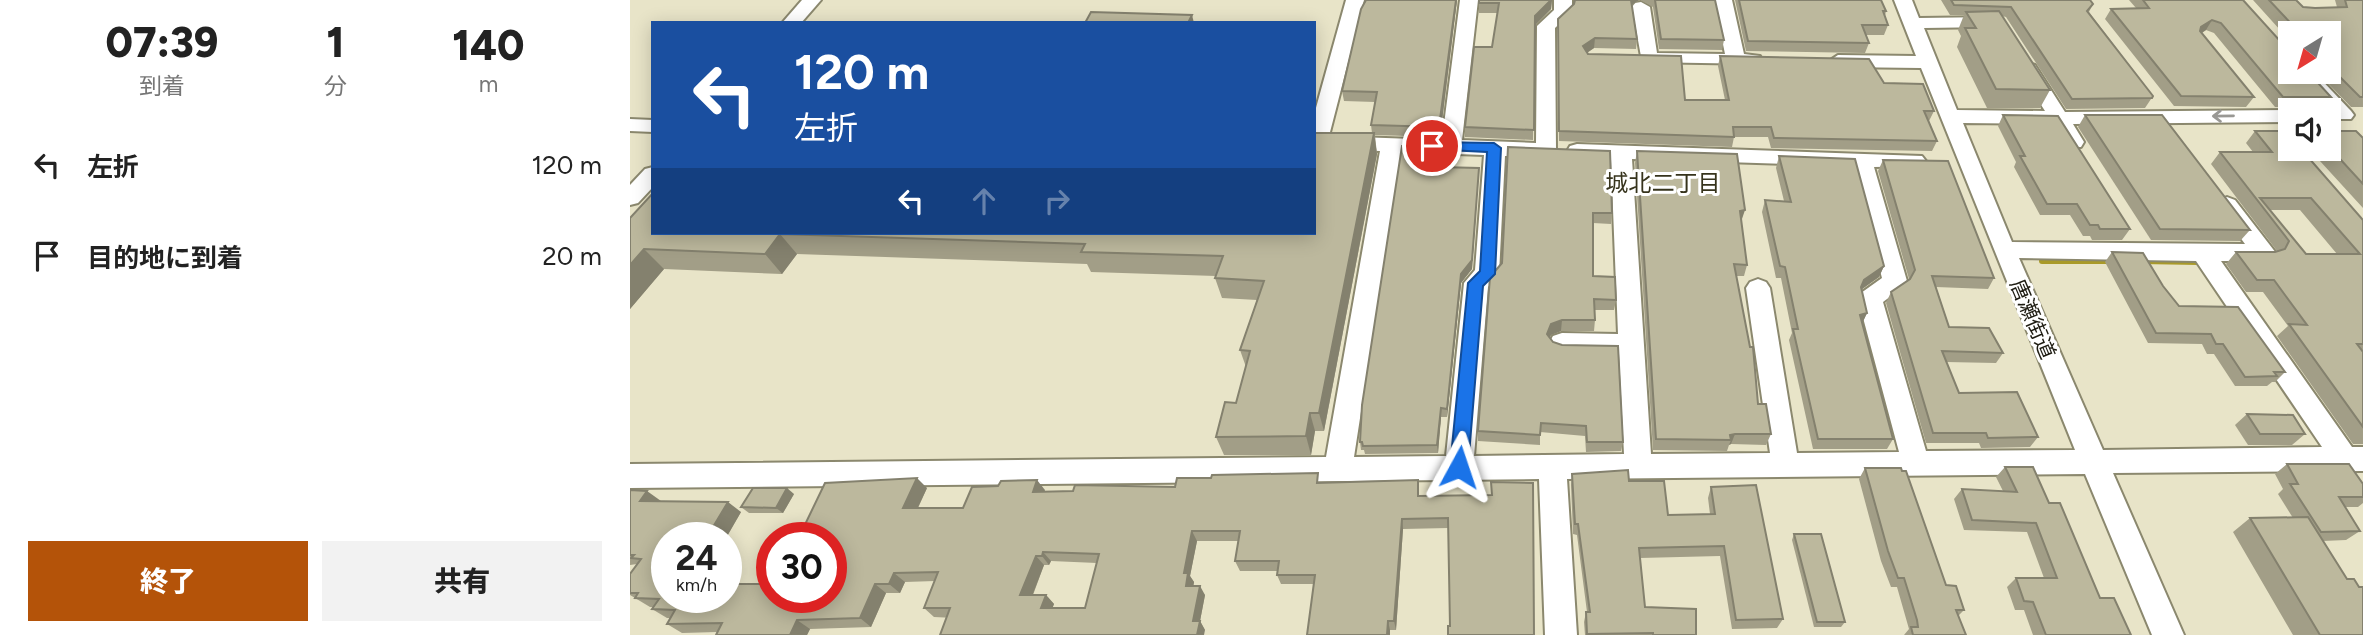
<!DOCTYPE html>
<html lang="ja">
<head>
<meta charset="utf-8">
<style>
  :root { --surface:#fff; --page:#f2f2f2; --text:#222; --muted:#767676; --accent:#b45309 }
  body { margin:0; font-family:Figtree,"Noto Sans JP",sans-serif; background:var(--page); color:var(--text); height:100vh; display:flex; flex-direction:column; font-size:26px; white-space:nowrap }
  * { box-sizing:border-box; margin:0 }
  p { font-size:23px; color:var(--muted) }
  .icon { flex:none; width:38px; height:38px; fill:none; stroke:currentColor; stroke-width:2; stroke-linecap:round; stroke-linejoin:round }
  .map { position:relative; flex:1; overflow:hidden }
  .panel { display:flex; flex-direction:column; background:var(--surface); width:630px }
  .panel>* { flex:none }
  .hud { position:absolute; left:21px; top:21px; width:665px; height:214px; border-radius:0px; box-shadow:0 4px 18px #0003; background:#1a4fa0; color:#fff; overflow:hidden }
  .needle { width:46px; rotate:217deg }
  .tools { position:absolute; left:1648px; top:21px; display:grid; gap:14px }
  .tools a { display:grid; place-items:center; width:63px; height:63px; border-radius:0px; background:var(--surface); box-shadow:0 4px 18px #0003; font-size:35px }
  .speed { position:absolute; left:21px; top:522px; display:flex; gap:14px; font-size:35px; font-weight:700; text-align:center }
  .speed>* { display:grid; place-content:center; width:91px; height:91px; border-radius:50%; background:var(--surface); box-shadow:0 4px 18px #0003; line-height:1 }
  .speed small { font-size:18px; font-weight:400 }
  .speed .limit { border:10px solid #d22; background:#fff; color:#111 }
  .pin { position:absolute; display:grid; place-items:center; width:60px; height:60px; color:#fff; margin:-30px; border:4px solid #fff; border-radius:50%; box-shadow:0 2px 7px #0007 }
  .me { position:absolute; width:77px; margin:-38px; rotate:5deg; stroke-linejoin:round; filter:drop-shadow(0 0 5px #0008) }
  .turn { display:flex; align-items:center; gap:24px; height:147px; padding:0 28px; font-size:32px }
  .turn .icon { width:91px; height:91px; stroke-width:2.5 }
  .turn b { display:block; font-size:49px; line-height:60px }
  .lanes { display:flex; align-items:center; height:66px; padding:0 28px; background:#0003; justify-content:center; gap:35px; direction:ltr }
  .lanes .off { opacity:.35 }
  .eta { display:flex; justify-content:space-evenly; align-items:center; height:119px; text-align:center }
  .eta b { font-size:42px; font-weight:800; line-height:49px }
  .cta { display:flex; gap:14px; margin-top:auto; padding:14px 28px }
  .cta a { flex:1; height:80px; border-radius:0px; background:var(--accent); color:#fff; font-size:28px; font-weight:800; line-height:80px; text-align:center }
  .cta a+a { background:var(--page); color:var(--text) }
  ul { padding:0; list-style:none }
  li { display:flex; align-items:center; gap:21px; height:91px; padding:0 28px }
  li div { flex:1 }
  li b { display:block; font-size:26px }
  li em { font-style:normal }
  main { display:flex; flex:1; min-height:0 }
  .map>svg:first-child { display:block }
</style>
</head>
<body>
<main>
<section class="panel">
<div class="eta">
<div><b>07:39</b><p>到着</p></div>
<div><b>1</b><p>分</p></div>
<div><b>140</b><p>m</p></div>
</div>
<ul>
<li><svg class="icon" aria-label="left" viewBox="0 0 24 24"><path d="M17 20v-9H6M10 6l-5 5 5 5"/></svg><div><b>左折</b></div><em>120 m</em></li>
<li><svg class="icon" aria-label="arrive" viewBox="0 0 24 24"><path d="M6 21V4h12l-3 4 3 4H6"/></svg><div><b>目的地に到着</b></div><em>20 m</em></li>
</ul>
<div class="cta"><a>終了</a><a>共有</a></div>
</section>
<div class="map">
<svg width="1733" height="635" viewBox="0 0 1733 635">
  <rect width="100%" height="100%" fill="#e8e4c8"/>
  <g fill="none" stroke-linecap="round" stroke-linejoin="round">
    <!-- stream -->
    <g stroke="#a99a29" stroke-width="6">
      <polyline points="1412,261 1485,261"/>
      <polyline points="1511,261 1569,262"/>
    </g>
    <defs>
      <g id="minor">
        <polygon points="172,0 191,0 171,23 152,23"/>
        <path d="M716,0H734L699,136L812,140L830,0H848L832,140L906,143L907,26L924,10V0H942V12L925,28L926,150L923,155L875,156L869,274L858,287L844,456L994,454L989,354L932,353L923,350L919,343L923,336L932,333L988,334L981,159L940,156L937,151L940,146L947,144L1292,156L1296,161L1292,166L1244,167L1277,281L1273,287L1253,302L1296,451L1445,450L1291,68L1208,67L1199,61L1208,55L1286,56L1264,0H1282L1289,18L1363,17L1372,22L1363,27L1294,28L1327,110L1415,111L1388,69L1398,63L1405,65L1435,112L1661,110H1663H1661V122L1443,124L1454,142L1451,147H1437L1423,124L1333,123L1382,242L1615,244L1586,205L1589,200L1597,197L1605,200L1646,253L1642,259L1634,261H1591L1722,447H1733V471L1483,473L1554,635H1522L1455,474L937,479L947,635H915L909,479L0,488V464L696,457L750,151L684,149V115ZM771,152L854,155L845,270L834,283L816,456L724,457ZM1002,159L1223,166L1252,278L1231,293L1228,299L1269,452L1167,453L1140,288L1136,282L1128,279L1120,282L1116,288L1140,453L1021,454ZM1389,258L1566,261L1692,447L1473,450Z"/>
        <polygon points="1084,0 1102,0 1114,54 1130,56 1132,60 1130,64 1012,62 1002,7 1005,3 1011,2 1020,7 1027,53 1095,54"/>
        <polygon points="1665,72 1684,72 1721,111 1724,115 1721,119 1707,119"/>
        <polygon points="0,119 23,120 23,132 0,131"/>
        <polygon points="23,167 23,187 8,203 0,205 0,185 15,169"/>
      </g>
    </defs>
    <!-- minor casing -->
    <use href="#minor" stroke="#8b886e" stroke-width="4"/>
    <!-- minor -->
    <use href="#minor" fill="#fff" fill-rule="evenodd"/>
  </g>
  <!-- wall -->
  <g fill="#a29e87" fill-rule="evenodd">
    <polygon points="736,0 827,0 810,137 745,135 747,154 694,431 685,431 681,455 594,455 586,437 606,403 616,367 610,350 627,300 592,298 585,278 586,276 461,272 457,264 167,254 152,274 34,269 0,309 0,218 684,233 742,133 741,125 745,102 714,101 712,91"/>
    <polygon points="849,0 922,0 921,9 905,26 903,140 835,137 835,127 862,47 868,13 849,13"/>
    <polygon points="1009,0 1002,6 1007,39 1006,49 964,48 957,53 1055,100 1095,100 1088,66 1090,56 1254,83 1304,111 1299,121 1307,141 1302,151 1141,148 1138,137 1104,137 1102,147 929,141 928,19 944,4"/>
    <polygon points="1010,0 1085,0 1094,40 1092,50 1029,49 1023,7"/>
    <polygon points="1105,0 1251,0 1256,11 1255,16 1258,25 1254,35 1236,35 1239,43 1235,53 1116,51"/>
    <polygon points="1311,0 1460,0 1463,4 1459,12 1523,96 1515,108 1436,109 1376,17 1372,16 1420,90 1410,108 1357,108 1327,47 1331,36 1328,30 1334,15 1320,15"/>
    <polygon points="1499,0 1613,0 1660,53 1701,97 1693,107 1645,107 1584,33 1576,30 1572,33 1624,97 1616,107 1544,106 1475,19 1481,9 1506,8"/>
    <polygon points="1623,0 1666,0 1673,7 1707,7 1705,0 1733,0 1733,107 1721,107 1687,72 1699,72 1699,33 1661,33 1661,42"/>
    <polygon points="1373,115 1500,229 1492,240 1462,240 1460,236 1453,236 1440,215 1410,215 1384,167 1386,162 1368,126"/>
    <polygon points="1455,115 1620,230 1610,241 1521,240 1448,127"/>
    <path d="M1625,131L1733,220V444H1723L1647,336L1658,326L1633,292H1616L1596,264L1606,252L1647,251L1581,164L1590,152H1623L1616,143ZM1640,210H1670L1707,254H1676Z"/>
    <polygon points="1699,131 1733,138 1733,208 1679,149 1699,149"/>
    <polygon points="810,147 811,156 809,167 849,168 842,269 831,283 817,417 811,417 808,453 735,454 734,450 731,450 730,442"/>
    <polygon points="878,147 982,213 981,224 963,223 963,276 986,300 984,310 965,310 965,320 964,331 931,331 921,335 920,337 993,442 991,451 956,452 955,436 910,432 910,445 848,441 848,431 872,263"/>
    <polygon points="1007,151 1111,222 1117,265 1114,276 1106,276 1128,404 1141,434 1136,445 1101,444 1099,445 1097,451 1023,450 1005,163"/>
    <polygon points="1149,156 1254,266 1249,277 1231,290 1237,313 1232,323 1263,439 1257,449 1183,449 1159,340 1162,333 1151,278 1146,278 1132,212 1135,200 1154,201 1146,168"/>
    <polygon points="1253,160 1364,278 1358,289 1306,287 1319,327 1373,353 1366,363 1316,362 1329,393 1408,437 1400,447 1351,448 1349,443 1296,443 1256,303 1261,292 1279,279 1248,171"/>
    <polygon points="1482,252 1533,286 1549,306 1655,372 1645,382 1642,382 1637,386 1605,386 1584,354 1577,354 1572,344 1518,343 1475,262"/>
    <polygon points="1617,414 1675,434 1662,445 1618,445 1605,425"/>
    <polygon points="1657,464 1733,484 1733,503 1728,507 1715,507 1730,531 1716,540 1693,541 1717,579 1729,587 1733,635 1663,635 1603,532 1620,518 1663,518 1648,494 1653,489 1645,474"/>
    <polygon points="1375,467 1419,503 1470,598 1501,635 1403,635 1394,610 1385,610 1377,587 1386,578 1414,578 1397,532 1334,530 1324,499 1332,489 1373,491 1366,477"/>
    <polygon points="1235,468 1334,610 1328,616 1336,635 1274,635 1279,629 1267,587 1261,587 1251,561 1229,479"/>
    <polygon points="942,474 999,481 1038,515 1080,514 1078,498 1081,487 1153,619 1147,628 1102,629 1090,556 1010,558 1015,607 1066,635 955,635 954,622 956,612 957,612 947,535 943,534 941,485"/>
    <path d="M691,483L789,490V496L861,495L903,483L820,626L818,528L773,529L766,630H760V635H677L684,584H651L647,575V571H610L605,561L609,541H567L560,576L564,582L563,586L575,595L570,621L575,630L304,617L294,608L305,581L275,582L270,593H256L241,627L180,629L177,635H86L87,632L52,633L37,624L40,618H37L22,609L24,607H20L0,595V574L7,564L0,565V490L31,502L111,512L96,538L37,537V597H142L297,488L288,508H333L415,490L414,492ZM421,561L467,563L455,608H422L424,604L416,595H403L414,565H419Z"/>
    <polygon points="164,494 153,513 119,513 111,507"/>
    <polygon points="1164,534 1215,622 1211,627 1184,627 1162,540"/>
  </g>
  <!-- shaded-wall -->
  <g fill="#84816e">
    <polygon points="826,0 827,0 810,137 809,127"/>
    <polygon points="921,0 922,0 921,9 904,26 905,16"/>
    <polygon points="1000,0 1009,0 999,7"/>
    <polygon points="562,15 564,23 558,23"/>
    <polygon points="1582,20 1576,30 1565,37 1571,27"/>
    <polygon points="965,38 964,48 952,56 953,46"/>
    <polygon points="744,133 747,154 694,431 689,413"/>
    <polygon points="810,147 811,156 808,176 808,167"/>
    <polygon points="849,168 842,269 831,283 817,417 817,409 831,274"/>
    <polygon points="1115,210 1111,222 1110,211"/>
    <polygon points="150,234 167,254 152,274 135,254"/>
    <polygon points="14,249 34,269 0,309 0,265"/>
    <polygon points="1254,266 1249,277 1229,291 1226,298 1234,280"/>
    <polygon points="1237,313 1232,324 1230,315"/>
    <polygon points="932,320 931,331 921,335 917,344 917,334 921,324"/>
    <polygon points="811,408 811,417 808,453 807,445"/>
    <polygon points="680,413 685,431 681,455 676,436"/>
    <polygon points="1105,434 1101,444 1099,445 1101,440 1100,435"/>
    <polygon points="287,478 297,488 283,518 273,508"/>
    <polygon points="407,480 415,490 410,502 403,492"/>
    <polygon points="157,488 164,494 153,513 146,508"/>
    <polygon points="17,491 31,501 10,501"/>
    <polygon points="98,502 111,512 96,538 77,537"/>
    <polygon points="772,519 773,529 766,630 764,621"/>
    <polygon points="562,531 567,541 560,576 564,582 562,596 556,586 554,573"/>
    <polygon points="96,546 109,556 96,579"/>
    <polygon points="413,552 421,561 419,565 412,556"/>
    <polygon points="406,556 414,565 399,604 390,595"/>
    <polygon points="264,573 275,582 270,593 259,584"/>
    <polygon points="245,584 256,593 241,627 230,618"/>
    <polygon points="570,586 575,595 570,621 575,630 574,635 567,635 563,621"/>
    <polygon points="416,595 424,604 419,617 411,608"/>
    <polygon points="167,620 180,629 177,635 160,635"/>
    <polygon points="758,621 760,630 760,635 757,635"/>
  </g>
  <!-- building -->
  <g fill="#bcb89d" stroke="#84816e" stroke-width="2" fill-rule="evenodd">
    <polygon points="736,0 826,0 809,127 741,125 747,92 712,91 731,9"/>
    <polygon points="849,0 921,0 905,16 904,130 835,127 844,47 862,47 869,3 849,3"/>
    <polygon points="945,0 1001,0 1007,39 965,38 953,46 958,54 1051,56 1055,100 1099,100 1090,56 1239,59 1254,83 1293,84 1304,111 1294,111 1307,141 1144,138 1141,127 1103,127 1104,137 929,131 928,19 944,4"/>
    <polygon points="1025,0 1085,0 1094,40 1031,39"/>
    <polygon points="1109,0 1251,0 1256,11 1253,11 1258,25 1232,25 1239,43 1118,41"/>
    <polygon points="1321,0 1460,0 1463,4 1457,11 1523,96 1522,98 1442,99 1381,7 1324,5"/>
    <polygon points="1513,0 1613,0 1661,53 1661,72 1678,72 1701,97 1653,97 1591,23 1582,20 1571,27 1570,31 1624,97 1551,96 1481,9 1519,8"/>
    <polygon points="1639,0 1666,0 1673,7 1685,8 1717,7 1715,0 1733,0 1733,97 1730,97 1699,66 1699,33 1670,33"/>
    <polygon points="1369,11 1420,90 1366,89 1335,28 1346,28 1336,12"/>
    <polygon points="461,12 562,15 558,23 455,23"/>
    <polygon points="1373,115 1428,116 1500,229 1470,229 1468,225 1460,225 1447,204 1417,204 1390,156 1395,156"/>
    <polygon points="1455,115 1532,115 1620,230 1530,229"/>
    <path d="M1625,131H1656L1661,136V149H1671L1733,220V344H1727L1733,352V427L1659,324L1677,325L1644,280H1627L1606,252H1645L1655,249L1659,241L1590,152H1642ZM1630,198H1681L1730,254H1676Z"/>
    <polygon points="1699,131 1726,131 1733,138 1733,184 1699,147"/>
    <polygon points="684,133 744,133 689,413 680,413 676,436 586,437 595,402 606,403 620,351 610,350 634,281 585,278 593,256 451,252 455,244 150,234 135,254 14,249 0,265 0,218 23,193 23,233 684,233"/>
    <polygon points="772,146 810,147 808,167 849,168 842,260 831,274 817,409 811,408 807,445 733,446 732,442 730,442 732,405"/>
    <polygon points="878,147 980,151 982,213 963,213 963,276 985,277 986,300 964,299 965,320 932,320 921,324 917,334 923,342 932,345 988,346 993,442 957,442 956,426 911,423 910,435 848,431 860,277 872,263"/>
    <polygon points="1007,151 1107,154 1115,210 1110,211 1117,265 1104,264 1120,347 1123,347 1128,404 1136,404 1141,434 1105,434 1100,435 1101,440 1026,439"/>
    <polygon points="1149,156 1225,159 1254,266 1234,280 1231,287 1237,313 1230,315 1263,439 1188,439 1163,329 1168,329 1155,267 1150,266 1135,200 1161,202"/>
    <polygon points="1253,160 1318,161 1364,278 1302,276 1319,327 1359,328 1373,353 1312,351 1329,393 1387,392 1408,437 1358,438 1356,433 1303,433 1261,292 1280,279 1285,270"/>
    <polygon points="1482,252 1513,253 1533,286 1549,306 1608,307 1655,372 1644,372 1647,376 1615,377 1593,344 1586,344 1581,334 1526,333"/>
    <polygon points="1617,414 1663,415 1675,434 1630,434"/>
    <polygon points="1657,464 1719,464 1733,484 1733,497 1709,497 1730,531 1691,532 1660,484 1668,484"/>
    <polygon points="1375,467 1403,467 1419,503 1430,503 1470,598 1484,598 1501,635 1416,635 1403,602 1394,601 1386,578 1427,578 1406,523 1342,520 1332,489 1387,492"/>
    <polygon points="1235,468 1271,468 1272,471 1276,471 1316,585 1326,586 1334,610 1326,610 1336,635 1283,635 1281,627 1288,627 1287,620 1274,578 1268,578 1258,551"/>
    <polygon points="998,470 999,481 1034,481 1038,515 1085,514 1081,487 1126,485 1153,619 1106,620 1094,546 1009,548 1015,607 1066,609 1066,635 1023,635 1023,633 957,634 956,612 960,612 948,524 945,524 942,474"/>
    <path d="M688,473L687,483L788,480V496L862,495L861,482L903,483L904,635H818V626H820L818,518L772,519L764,621H758L757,635H677L685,575H647L649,561H605L610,531H562L554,573H558L556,586H570L563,621H570L567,635H310L320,608H294L308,572L264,573L259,584H245L230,618L167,620L160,635H86L92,623L37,624L45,610L22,609L29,599L5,598L8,593H0V574L11,559L1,558L4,555H0V490L17,491L10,501L98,502L77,537H37V597H96V584H142V597H201V537H169L195,483L287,478L273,508H333L342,487L368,486L371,481L407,480L403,492L443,491L445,485L545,487L547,478H581L582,475ZM413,552L469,554L455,608H411L416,595H390L406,556H412Z"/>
    <polygon points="123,488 157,488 146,508 111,507"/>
    <polygon points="1678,517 1717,579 1724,579 1729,587 1733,587 1733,635 1690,635 1620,518"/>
    <polygon points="1164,534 1191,534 1215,622 1187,622"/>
  </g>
  <!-- one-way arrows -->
  <defs><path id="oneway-shaft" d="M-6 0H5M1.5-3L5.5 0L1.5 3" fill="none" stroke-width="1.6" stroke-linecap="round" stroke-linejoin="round" transform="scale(1.75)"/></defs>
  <use stroke="#999894" href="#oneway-shaft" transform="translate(1593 116) rotate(179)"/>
  <!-- route -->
  <polygon fill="#1a73e8" stroke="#114b97" stroke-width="2" points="802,142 864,143 871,148 865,274 853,286 838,467 836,472 829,475 823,472 820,467 838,283 850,271 857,152 797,149 797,143"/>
  <g text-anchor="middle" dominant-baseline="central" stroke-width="6" stroke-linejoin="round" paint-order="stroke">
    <!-- street labels -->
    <g font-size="21" fill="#1d1b11" stroke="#fff">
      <text transform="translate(1403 319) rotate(67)">唐瀬街道</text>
    </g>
    <!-- neighbourhood labels -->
    <g font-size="23" fill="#36331c" stroke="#fff">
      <text x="1033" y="183">城北二丁目</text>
    </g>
  </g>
</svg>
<div class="tools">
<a><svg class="needle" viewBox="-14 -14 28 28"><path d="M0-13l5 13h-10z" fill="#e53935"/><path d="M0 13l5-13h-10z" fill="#767676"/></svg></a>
<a><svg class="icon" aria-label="sound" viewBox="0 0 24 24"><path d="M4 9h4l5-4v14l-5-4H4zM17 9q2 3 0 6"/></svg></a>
</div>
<div class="speed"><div>24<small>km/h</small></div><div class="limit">30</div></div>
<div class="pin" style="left:802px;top:146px;background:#d93025"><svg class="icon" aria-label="arrive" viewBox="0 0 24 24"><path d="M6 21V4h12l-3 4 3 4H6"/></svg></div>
<svg class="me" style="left:829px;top:467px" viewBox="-20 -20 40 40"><path d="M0-17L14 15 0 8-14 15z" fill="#1a73e8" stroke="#fff" stroke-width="4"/></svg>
<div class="hud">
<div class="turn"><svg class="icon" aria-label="left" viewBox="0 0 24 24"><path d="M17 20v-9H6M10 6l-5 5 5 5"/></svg><div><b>120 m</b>左折</div></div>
<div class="lanes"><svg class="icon" aria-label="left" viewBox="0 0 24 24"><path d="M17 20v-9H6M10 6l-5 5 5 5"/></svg><svg class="icon off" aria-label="ahead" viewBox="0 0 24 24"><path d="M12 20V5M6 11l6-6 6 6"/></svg><svg class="icon off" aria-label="right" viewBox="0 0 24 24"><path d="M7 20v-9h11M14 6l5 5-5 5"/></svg></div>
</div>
</div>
</main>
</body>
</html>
